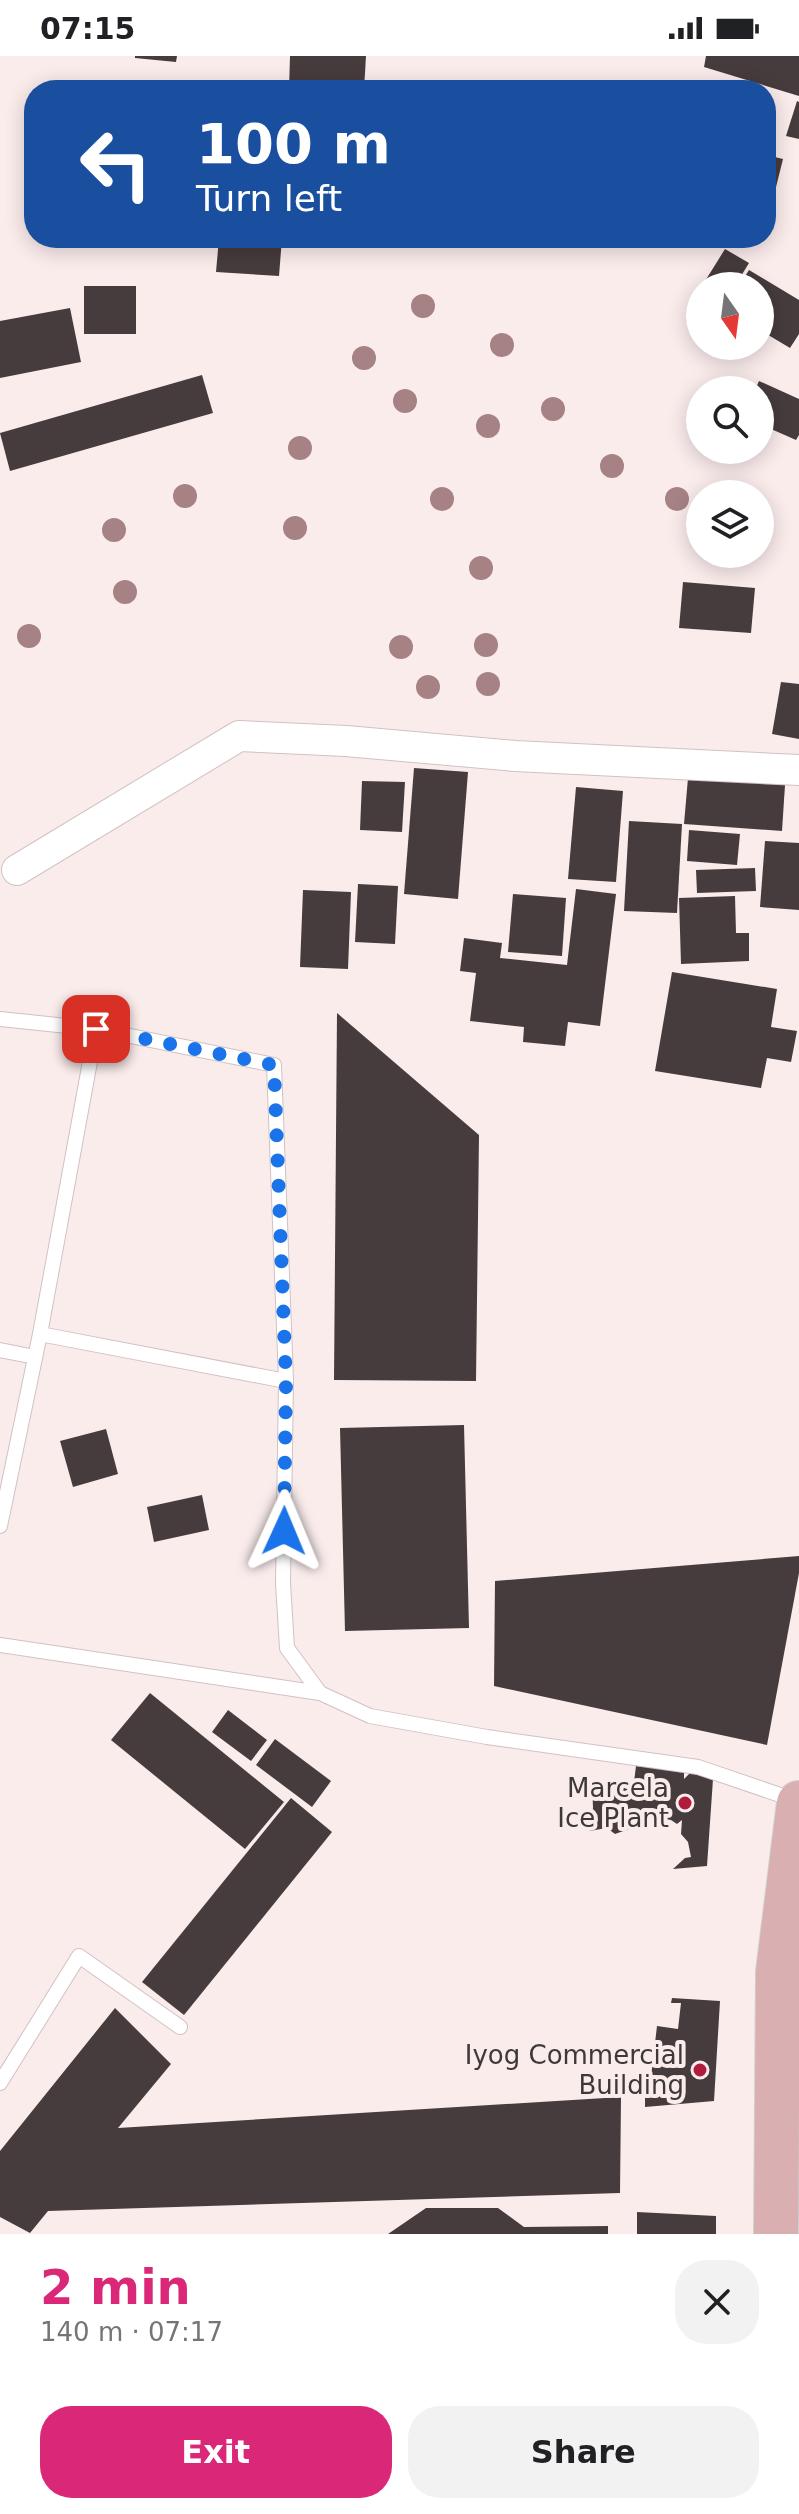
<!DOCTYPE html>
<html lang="en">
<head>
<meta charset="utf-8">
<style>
  :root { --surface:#fff; --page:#f2f2f2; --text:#202124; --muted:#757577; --accent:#db2777 }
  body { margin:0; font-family:"DejaVu Sans",sans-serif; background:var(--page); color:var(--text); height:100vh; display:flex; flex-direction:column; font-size:30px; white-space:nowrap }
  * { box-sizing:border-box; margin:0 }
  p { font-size:26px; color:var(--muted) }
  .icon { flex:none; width:44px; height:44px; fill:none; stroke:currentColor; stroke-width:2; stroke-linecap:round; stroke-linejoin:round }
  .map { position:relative; height:2178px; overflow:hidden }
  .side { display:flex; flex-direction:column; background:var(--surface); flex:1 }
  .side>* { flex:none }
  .hud { position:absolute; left:24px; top:24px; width:752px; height:168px; border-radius:32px; box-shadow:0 4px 20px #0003; background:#1a4fa0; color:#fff; overflow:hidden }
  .needle { width:52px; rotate:166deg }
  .buttons { position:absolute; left:686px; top:216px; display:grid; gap:16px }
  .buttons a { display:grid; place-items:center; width:88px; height:88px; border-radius:50%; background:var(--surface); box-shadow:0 4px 20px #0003; font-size:40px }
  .pin { position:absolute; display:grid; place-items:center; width:68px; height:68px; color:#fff; margin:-34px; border-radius:16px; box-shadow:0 4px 12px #0006 }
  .me { position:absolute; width:88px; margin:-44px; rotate:1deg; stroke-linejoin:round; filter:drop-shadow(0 0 6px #0008) }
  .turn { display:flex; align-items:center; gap:28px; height:168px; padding:0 40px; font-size:36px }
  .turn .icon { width:104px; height:104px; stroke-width:2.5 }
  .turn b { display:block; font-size:56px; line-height:68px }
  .round { display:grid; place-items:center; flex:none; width:84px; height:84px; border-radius:32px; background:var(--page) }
  .overview { display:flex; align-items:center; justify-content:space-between; height:136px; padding:0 40px }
  h1 { font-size:48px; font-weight:800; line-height:60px; color:var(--accent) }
  .primary-button { display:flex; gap:16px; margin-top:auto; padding:16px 40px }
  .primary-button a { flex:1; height:92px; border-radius:32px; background:var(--accent); color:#fff; font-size:32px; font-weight:800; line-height:92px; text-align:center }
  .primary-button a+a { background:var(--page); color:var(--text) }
  .status { display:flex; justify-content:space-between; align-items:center; height:56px; padding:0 40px; background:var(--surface); direction:ltr }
  .status svg { height:22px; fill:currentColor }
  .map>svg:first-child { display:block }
</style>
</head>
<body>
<div class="status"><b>07:15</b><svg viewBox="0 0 49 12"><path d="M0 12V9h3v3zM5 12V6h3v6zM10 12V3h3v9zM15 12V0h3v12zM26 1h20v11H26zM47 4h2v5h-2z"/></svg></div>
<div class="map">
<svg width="799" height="2178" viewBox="0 0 799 2178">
  <rect width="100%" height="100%" fill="#fbecec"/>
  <!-- building -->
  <g fill="#473c3d">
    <polygon points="135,0 177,0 176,6 135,2"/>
    <polygon points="290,0 366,0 364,34 289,34"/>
    <polygon points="706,0 799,0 799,40 704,11"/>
    <polygon points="797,45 799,46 799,83 786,80"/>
    <polygon points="766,99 783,103 767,167 766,167"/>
    <polygon points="138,182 183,182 181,192 137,188"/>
    <polygon points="219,182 282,182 279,220 216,216"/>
    <polygon points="725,193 749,207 735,230 702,230"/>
    <polygon points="749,214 799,244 799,278 790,292 760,274 760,230 739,230"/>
    <rect x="84" y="230" width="52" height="48"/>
    <polygon points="70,252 81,306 0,322 0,265"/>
    <polygon points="202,319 213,357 10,415 0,377"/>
    <polygon points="759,325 799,343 799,379 796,384 760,368 760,334 755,334"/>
    <polygon points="683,526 755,532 751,577 679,572"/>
    <polygon points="781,626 799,628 799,683 772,678"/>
    <polygon points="414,712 468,716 458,843 404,838"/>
    <polygon points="688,722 785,729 782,775 684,768"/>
    <polygon points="362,725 405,726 402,776 360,774"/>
    <polygon points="576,731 623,735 616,826 568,823"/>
    <polygon points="629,765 682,768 677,857 624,855"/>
    <polygon points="689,774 740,778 737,809 687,805"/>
    <polygon points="765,785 799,787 799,854 760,851"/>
    <polygon points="755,812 756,835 697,837 696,814"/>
    <polygon points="358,828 398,830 395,888 355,886"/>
    <polygon points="576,833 616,838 600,970 568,966 565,990 523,986 524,971 470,965 476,917 460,915 464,882 502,887 500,902 567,909"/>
    <polygon points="303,834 351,836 348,913 300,911"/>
    <polygon points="513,838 566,842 562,900 508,896"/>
    <polygon points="735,840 736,877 749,877 749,905 681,908 679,842"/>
    <polygon points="672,916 777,933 771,971 797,975 791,1006 767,1002 761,1032 655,1015"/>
    <polygon points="337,957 479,1079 476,1325 334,1324"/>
    <polygon points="464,1369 469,1572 345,1575 340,1372"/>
    <polygon points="106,1373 118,1418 73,1431 60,1385"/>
    <polygon points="202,1439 209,1474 154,1486 147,1451"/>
    <polygon points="799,1500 799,1517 767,1689 494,1630 495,1525"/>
    <polygon points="150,1637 284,1746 245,1793 111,1684"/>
    <polygon points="228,1654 267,1684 251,1705 212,1676"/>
    <polygon points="275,1683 331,1725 312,1751 256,1709"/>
    <polygon points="636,1710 684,1715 684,1723 690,1717 713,1723 707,1810 673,1813 685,1802 691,1801 688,1786 681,1778 682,1764 677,1768 671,1764 630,1757 629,1773 615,1778 607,1772 589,1775 593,1752 592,1725 634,1726"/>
    <polygon points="291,1742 332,1776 184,1959 142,1926"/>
    <polygon points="672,1942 720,1945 714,2045 645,2051 645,2025 651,2021 657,1970 678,1973 681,1947 671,1947"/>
    <polygon points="115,1952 171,2008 118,2072 621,2041 620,2137 48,2155 30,2177 0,2161 0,2095"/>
    <polygon points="426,2152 498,2152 524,2171 608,2170 608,2178 388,2178"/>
    <polygon points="637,2156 716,2160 716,2178 637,2178"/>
  </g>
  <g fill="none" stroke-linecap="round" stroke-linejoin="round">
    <defs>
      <g id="lane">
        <polyline points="0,963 96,973 274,1009 286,1325 283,1527 287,1592 320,1637"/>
        <polyline points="40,1278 286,1325"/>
        <polyline points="0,1294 35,1301"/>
        <polyline points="0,1470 40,1278 96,973"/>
        <polyline points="0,1589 320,1637 370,1660 487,1681 698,1711 795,1744"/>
        <polyline points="0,2027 79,1900 180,1971"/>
      </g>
      <polyline id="street" points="17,814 239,680 346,685 515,700 799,714"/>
      <polyline id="primary" points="776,2178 778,1916 799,1747"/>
    </defs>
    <!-- lane casing -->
    <use href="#lane" stroke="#d0c2c3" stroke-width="16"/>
    <!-- street casing -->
    <use href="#street" stroke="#d0c2c3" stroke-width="32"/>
    <!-- primary casing -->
    <use href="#primary" stroke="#d1cfcf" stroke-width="46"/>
    <!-- lane -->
    <use href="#lane" stroke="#fff" stroke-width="14"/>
    <!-- street -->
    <use href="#street" stroke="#fff" stroke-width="30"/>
    <!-- primary -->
    <use href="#primary" stroke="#daafb1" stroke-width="44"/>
  </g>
  <!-- trees -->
  <g fill="#a68285">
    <circle cx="423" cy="250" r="12"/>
    <circle cx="502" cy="289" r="12"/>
    <circle cx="364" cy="302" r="12"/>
    <circle cx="405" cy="345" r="12"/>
    <circle cx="553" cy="353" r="12"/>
    <circle cx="488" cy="370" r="12"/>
    <circle cx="300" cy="392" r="12"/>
    <circle cx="612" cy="410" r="12"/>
    <circle cx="185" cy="440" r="12"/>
    <circle cx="442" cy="443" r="12"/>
    <circle cx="677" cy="443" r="12"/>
    <circle cx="295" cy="472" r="12"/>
    <circle cx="114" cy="474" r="12"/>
    <circle cx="481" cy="512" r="12"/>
    <circle cx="125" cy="536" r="12"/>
    <circle cx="29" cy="580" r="12"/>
    <circle cx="486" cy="589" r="12"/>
    <circle cx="401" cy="591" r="12"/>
    <circle cx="488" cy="628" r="12"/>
    <circle cx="428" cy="631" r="12"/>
  </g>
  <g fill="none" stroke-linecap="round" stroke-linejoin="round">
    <!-- route -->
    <polyline stroke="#1a73e8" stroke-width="14" stroke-dasharray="0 25.2" points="96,973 274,1009 286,1325 284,1475"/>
  </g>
  <!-- markers -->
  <g fill="#af1c3c" stroke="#fbecec" stroke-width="3">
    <circle cx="685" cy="1747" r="8"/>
    <circle cx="700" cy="2014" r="8"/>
  </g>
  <g text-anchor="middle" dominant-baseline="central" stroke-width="8" stroke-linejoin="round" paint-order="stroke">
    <!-- poi labels -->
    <g font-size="26" fill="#3e3939" stroke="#fbecec" text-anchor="end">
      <text x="669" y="1732">Marcela<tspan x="669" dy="30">Ice Plant</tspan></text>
      <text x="684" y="1999">Iyog Commercial<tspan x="684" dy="30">Building</tspan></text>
    </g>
  </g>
</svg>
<div class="buttons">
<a><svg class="needle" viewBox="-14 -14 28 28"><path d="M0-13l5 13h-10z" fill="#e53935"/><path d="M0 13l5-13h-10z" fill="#757577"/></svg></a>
<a><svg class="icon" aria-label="search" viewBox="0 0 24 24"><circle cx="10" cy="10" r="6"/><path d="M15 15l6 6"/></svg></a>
<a><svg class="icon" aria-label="layers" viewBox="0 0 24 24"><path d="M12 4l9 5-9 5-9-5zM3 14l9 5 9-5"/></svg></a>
</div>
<div class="pin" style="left:96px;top:973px;background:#d93025"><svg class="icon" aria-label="arrive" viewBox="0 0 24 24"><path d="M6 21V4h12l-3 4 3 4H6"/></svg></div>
<svg class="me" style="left:284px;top:1475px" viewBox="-20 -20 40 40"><path d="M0-17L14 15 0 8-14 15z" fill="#1a73e8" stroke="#fff" stroke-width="4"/></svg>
<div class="hud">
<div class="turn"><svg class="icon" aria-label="left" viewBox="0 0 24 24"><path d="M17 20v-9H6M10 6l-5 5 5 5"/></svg><div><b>100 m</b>Turn left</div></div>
</div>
</div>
<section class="side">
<div class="overview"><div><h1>2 min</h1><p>140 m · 07:17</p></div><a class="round"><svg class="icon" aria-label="close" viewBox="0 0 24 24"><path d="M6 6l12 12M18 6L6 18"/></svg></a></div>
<div class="primary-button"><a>Exit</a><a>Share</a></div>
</section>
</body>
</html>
